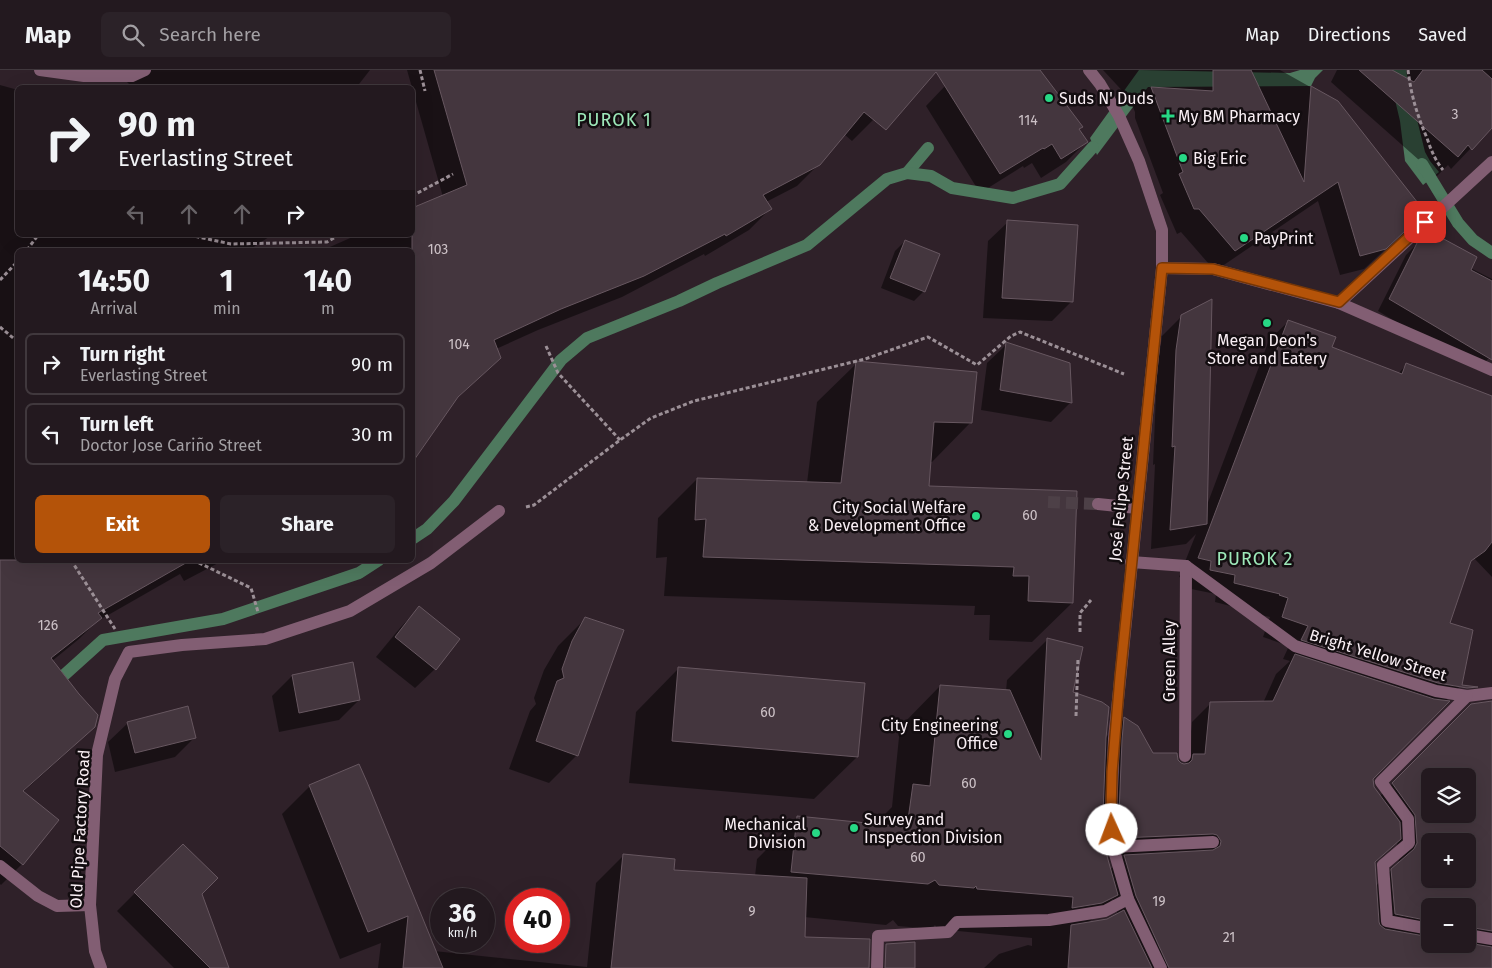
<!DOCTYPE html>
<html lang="en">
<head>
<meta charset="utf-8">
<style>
  :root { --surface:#23191f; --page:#2b2228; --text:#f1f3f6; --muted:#a3a0a4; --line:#40383d; --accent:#b45309 }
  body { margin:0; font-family:"Fira Sans",sans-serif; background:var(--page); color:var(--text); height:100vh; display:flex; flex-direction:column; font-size:19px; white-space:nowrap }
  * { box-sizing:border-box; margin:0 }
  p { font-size:16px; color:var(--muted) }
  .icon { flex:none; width:28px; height:28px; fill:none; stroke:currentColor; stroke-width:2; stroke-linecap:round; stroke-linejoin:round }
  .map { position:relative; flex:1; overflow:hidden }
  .sheet { position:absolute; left:15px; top:178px; width:400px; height:315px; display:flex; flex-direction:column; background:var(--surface); border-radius:8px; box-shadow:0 5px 20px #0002,0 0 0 1px var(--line) }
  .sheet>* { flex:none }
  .banner { position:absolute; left:15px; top:15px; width:400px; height:152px; border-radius:8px; box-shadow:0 5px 20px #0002,0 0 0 1px var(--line); background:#23191f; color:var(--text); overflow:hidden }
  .tools { position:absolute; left:1421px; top:698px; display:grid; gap:10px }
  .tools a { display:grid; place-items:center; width:55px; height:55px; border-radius:8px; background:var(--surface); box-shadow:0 5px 20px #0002,0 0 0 1px var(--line); font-size:25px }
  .speed { position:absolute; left:430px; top:818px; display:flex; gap:10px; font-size:25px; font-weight:700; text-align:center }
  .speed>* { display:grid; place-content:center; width:65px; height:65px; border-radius:50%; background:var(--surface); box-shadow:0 5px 20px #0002,0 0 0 1px var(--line); line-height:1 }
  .speed small { font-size:12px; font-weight:400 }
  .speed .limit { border:8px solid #d22; background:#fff; color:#111 }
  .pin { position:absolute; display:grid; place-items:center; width:42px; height:42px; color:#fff; margin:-21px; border-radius:10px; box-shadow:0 2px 8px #0006 }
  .me { position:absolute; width:55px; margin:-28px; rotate:358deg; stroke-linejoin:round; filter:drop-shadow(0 0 4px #0008) }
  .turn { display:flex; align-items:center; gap:18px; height:105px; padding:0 20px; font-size:22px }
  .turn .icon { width:65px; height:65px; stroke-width:2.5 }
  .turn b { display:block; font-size:35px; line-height:42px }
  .lanes { display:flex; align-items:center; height:48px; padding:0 20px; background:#0003; justify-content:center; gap:25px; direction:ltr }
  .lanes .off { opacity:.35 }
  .eta { display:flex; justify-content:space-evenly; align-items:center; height:85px; text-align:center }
  .eta b { font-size:30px; font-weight:700; line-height:35px }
  .cta { display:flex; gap:10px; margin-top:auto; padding:10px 20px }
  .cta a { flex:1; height:58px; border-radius:8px; background:var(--accent); color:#fff; font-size:20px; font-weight:700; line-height:58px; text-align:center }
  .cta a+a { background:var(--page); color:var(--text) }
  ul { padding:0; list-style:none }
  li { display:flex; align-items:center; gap:15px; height:62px; margin:0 10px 8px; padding:0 10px; border:2px solid var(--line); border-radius:8px }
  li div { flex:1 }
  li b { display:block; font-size:19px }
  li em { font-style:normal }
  header { display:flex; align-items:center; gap:30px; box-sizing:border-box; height:70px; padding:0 25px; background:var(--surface); border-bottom:1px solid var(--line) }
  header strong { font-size:24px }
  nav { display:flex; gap:28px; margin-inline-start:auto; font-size:18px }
  .search { width:350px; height:45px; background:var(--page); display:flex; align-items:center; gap:12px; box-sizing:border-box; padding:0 18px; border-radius:8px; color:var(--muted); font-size:19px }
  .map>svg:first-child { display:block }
</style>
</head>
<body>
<header>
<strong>Map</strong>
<div class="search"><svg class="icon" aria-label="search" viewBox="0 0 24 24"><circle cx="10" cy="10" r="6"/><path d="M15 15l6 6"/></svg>Search here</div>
<nav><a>Map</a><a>Directions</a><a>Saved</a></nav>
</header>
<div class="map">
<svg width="1492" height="898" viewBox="0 0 1492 898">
  <rect width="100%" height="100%" fill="#2f2129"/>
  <!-- water -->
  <g fill="#4e795e">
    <polygon points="1139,0 1290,3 1300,0 1323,0 1315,8 1311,16 1148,17 1097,85 1090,68"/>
    <polygon points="1388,0 1406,0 1409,17 1425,82 1430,91 1439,102 1423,115 1405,91 1400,51"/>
  </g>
  <!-- shadow -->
  <g fill="#0007" fill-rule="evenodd">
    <polygon points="115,0 370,0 356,18 133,18"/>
    <polygon points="407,0 906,0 873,50 852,71 844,64 819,94 797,116 766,132 770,139 749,160 705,186 704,184 622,227 538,260 496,279 500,288 454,331 412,180 323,180 357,165 412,165 443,127"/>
    <polygon points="972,0 1038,0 1081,57 1078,60 1086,72 1066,92 1041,108 1032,93 1024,98 1023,96 980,123 926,36 945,16"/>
    <polygon points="1103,0 1280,0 1337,32 1404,162 1364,199 1340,205 1318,131 1215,201 1181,162 1177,164 1160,125 1163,123 1135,48 1135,42 1129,28"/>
    <polygon points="1337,0 1492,0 1492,56 1451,99 1448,95 1437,106 1331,12"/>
    <polygon points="0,15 18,20 18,165 272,165 249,180 18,180 18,490 224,490 184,511 180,504 96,552 79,569 52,591 94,656 72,678 23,722 22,794 1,815 0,814"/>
    <polygon points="1008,152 1072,231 1052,251 983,248 988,171"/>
    <polygon points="905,171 924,221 914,231 881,218 895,181"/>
    <polygon points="1419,172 1492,209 1492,282 1489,288 1477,300 1378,241 1406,185"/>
    <path d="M1182,246L1207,435L1269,270L1289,251L1331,277L1398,304L1406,295L1492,335V507L1472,486L1449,554L1460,616L1372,710L1373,717L1380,726L1460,647L1492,646V898H984L999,884L1028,875L1032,876V868L937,859L935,855L932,859L898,856L893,850L886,855L804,847V868L864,898H378L381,873L340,889L282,744L310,716L359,696L434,881L587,897L596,813L624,785L673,801L755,806L757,789L798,748L874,755L892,737L900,657L940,616L1006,621L1007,610L1047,570L1071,623L1105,668L1125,648L1152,684L1177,690L1184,695L1188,690L1192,652L1210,634L1263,633L1276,604L1290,591L1283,589L1289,576L1263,567L1270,547L1261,545V544L1215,532L1216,524L1191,519L1192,510L1179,507L1196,464L1186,474L1151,479L1155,394L1153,395L1157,301L1162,266ZM1430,706H1468V744H1430ZM1397,771L1399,792L1375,817V793ZM1430,771H1468V809H1430ZM1125,785L1110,800L1106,786ZM1113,829L1118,845L1107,850L1088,853ZM1430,836H1468V874H1430Z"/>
    <polygon points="1007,274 1071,332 1051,352 981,340 987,293"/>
    <polygon points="857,293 971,352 932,392 930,392 928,418 1072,533 1032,572 989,570 990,545 974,545 975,536 664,526 667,487 656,488 658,448 697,409 807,413 817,332"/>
    <polygon points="419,538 435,599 415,618 376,587 400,558"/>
    <polygon points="586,548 577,685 549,713 509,699 530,641 536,634 534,628 544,600 558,576"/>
    <polygon points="352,594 359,630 339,650 279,662 272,626 292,606"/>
    <polygon points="678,599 857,687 814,729 629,713 636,642"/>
    <polygon points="128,653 195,667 175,687 115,702 108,672"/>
    <polygon points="183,775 200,824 228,898 174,898 117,841"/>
  </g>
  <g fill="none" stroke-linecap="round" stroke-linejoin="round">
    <!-- stream -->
    <g stroke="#4e795e" stroke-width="12">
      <polyline points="1422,94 1458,153 1473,170 1492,183"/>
      <polyline points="907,103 928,78"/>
      <polyline points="412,469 427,459 454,431 561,290 587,268 679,231 717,213 807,175 887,109 907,103 931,106 952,118 1013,128 1060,114 1093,77"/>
      <polyline points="52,616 103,570 223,549 359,503 379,490"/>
    </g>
  </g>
  <!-- building -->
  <g fill="#44363e" stroke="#675760" fill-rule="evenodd">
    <polygon points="434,0 1040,0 1083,57 1079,59 1088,72 1061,89 1052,74 1044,79 1043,78 1000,104 936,2 886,60 864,42 820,95 763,125 772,139 726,166 725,164 644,206 561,239 494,270 501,288 458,327 412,393 412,138 467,115"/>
    <polygon points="1213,0 1251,0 1304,112 1311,16 1338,31 1425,142 1386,179 1360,186 1338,112 1235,181 1199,139 1194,139 1179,104 1183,102 1151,17 1213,21"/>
    <polygon points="1359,0 1392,0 1414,12 1423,0 1482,0 1492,9 1492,58 1472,80 1468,75 1458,87"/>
    <polygon points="1007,150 1078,155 1073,232 1002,228"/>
    <polygon points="1429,161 1477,187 1471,200 1492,211 1492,290 1389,229 1418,171"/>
    <polygon points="905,170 940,184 925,222 890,208"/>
    <polygon points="1212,229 1207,454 1170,460 1175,376 1172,377 1176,280 1181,245"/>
    <polygon points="1288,250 1336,267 1332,277 1402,304 1406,293 1492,326 1492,472 1485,481 1471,491 1450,553 1473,560 1462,615 1478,617 1467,618 1438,613 1301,570 1308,556 1282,547 1288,528 1279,525 1280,524 1234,513 1235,505 1210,500 1211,491 1198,488"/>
    <polygon points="1006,272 1070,293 1072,333 1000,320"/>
    <polygon points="856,291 977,302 972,353 934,352 929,416 1077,421 1073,533 1028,531 1029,506 1013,506 1014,497 703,487 706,449 695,450 697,408 841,413"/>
    <polygon points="0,490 191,490 98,543 102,548 51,588 79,624 98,645 95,657 23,721 59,750 23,795 0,776"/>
    <polygon points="419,536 460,569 436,600 395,567"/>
    <polygon points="585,547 624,560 578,686 536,671 557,611 564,608 562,599 572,571"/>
    <polygon points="1047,568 1083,577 1073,622 1102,632 1109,637 1106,668 1103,744 1105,779 1118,825 1102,833 1072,838 1073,827 977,819 976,816 974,818 939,815 935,810 928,814 791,802 797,746 907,757 913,714 930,716 940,615 1010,620 1041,690"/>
    <polygon points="1295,584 1434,629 1450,631 1373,709 1374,717 1400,752 1401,769 1375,792 1379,852 1380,855 1385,859 1430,867 1430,874 1468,873 1492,877 1492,898 1169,898 1136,826 1124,785 1213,780 1220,776 1221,771 1217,765 1213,764 1121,768 1119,744 1122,670 1124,647 1138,656 1153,683 1177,683 1178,690 1181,693 1184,694 1189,693 1192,690 1193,684 1205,684 1210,632 1273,631"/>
    <polygon points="353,592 360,630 299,643 292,605"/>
    <polygon points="678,597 865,613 858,687 672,671"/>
    <path d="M1492,631V861L1468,857V836H1430V851L1395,844L1391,799L1414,779L1417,773L1415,745L1392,713L1471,634ZM1430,706H1468V744H1430ZM1430,771H1468V809H1430Z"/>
    <polygon points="188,636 196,668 135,683 127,652"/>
    <polygon points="359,694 367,712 443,898 403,898 408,846 368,862 309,715"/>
    <polygon points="183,774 218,808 202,824 229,898 210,898 134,822"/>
    <polygon points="623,784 675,789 674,800 807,808 805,867 870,869 869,898 611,898"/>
    <polygon points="1124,840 1152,898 1068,898 1071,855 1107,849"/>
    <polygon points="915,872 915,898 885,898 886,874"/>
  </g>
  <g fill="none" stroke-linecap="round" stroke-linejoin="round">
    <!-- minor-tunnel -->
    <polyline stroke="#4d4047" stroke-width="12" stroke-dasharray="12 6" stroke-linecap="butt" points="1048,432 1098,434"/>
    <!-- path -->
    <g stroke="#9c9097" stroke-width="3" stroke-dasharray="4 2.5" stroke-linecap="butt">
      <polyline points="420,0 425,21"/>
      <path d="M1408,0C1411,25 1417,45 1427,68C1431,80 1435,90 1443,100"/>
      <polyline points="412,126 453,104"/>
      <polyline points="189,165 231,174 327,172 339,165"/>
      <polyline points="27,180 38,165"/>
      <polyline points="0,210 18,191"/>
      <polyline points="0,257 18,272"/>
      <polyline points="546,276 558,303 620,370"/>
      <polyline points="526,437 534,435 620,370 651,348 694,331 865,289 928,267 977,295 1011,266 1020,262 1124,304"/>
      <polyline points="71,490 115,559"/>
      <polyline points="193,490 251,518 258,542"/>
      <polyline points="1080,562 1080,543 1091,530"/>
      <polyline points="1076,646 1078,588"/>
    </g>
    <!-- minor -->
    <g stroke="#825e73" stroke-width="12">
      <polyline points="40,0 84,6 132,6 145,0"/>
      <polyline points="1089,0 1100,14 1119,46 1139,91 1162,160 1162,198 1114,669 1111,744 1113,777 1128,829 1161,898"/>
      <polyline points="1162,198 1213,199 1339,233 1492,300"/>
      <polyline points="1339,233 1492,92"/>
      <polyline points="1098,434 1137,438"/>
      <polyline points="1131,492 1186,496 1295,576 1436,621 1467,626 1492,623"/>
      <polyline points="1185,686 1186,496"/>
      <polyline points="1113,777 1213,772"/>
      <polyline points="0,796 38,826 57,836 90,835"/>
      <polyline points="1430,859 1387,851 1383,795 1409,773 1408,749 1381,712 1467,626"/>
      <polyline points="1468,865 1492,869"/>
      <polyline points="101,898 95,881 90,835 97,685 115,609 129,582 182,575 265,569 350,541 431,493 499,441"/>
      <polyline points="877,898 878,866 948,862 957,852 1049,850 1105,841 1128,829"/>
    </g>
  </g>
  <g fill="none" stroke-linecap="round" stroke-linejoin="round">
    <defs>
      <polyline id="route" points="1112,760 1111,744 1112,702 1120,607 1162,198 1213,199 1339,232 1425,152"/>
    </defs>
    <!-- route casing -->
    <use href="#route" stroke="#753606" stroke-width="12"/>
    <!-- route -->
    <use href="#route" stroke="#b45309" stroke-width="9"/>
  </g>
  <!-- markers -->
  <g fill="#27d885" stroke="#130d10" stroke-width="2">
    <circle cx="1049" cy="28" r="5"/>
    <path d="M1165.5 38.5h5v5h5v5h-5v5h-5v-5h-5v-5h5z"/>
    <circle cx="1183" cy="88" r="5"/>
    <circle cx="1244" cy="168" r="5"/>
    <circle cx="1267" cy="253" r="5"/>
    <circle cx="976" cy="446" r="5"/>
    <circle cx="1008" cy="664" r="5"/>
    <circle cx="854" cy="758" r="5"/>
    <circle cx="816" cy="763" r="5"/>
  </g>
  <g text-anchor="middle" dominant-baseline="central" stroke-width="5" stroke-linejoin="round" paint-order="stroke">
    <!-- number labels -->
    <g font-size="14" fill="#ccc1c6">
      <text x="1455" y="44">3</text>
      <text x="1028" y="50">114</text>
      <text x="438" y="179">103</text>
      <text x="459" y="274">104</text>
      <text x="1030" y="445">60</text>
      <text x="48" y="555">126</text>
      <text x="768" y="642">60</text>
      <text x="969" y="713">60</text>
      <text x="918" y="787">60</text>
      <text x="1159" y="831">19</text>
      <text x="752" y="841">9</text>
      <text x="1229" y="867">21</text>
    </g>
    <!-- poi labels -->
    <g font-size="16" fill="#f9eff4" stroke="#130d10" text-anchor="start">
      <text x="1059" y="28">Suds N' Duds</text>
      <text x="1178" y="46">My BM Pharmacy</text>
      <text x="1193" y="88">Big Eric</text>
      <text x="1254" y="168">PayPrint</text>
      <text x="1267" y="270" text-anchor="middle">Megan Deon's<tspan x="1267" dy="18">Store and Eatery</tspan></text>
      <text x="966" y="437" text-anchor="end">City Social Welfare<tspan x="966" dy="18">&amp; Development Office</tspan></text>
      <text x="998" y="655" text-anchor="end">City Engineering<tspan x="998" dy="18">Office</tspan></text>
      <text x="864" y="749">Survey and<tspan x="864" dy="18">Inspection Division</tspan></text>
      <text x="806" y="754" text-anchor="end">Mechanical<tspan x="806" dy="18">Division</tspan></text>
    </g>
    <!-- street labels -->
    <g font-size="16" fill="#f9eff4" stroke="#130d10">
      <text transform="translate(1121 429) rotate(-84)">José Felipe Street</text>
      <text transform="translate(1378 585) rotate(17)">Bright Yellow Street</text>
      <text transform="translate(1169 591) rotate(-90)">Green Alley</text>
      <text transform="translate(80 759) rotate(-87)">Old Pipe Factory Road</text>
    </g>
    <!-- neighbourhood labels -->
    <g font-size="18" letter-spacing="1" fill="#9de8b9" stroke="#130d10">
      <text x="614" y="50">PUROK 1</text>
      <text x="1255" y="489">PUROK 2</text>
    </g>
  </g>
</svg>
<div class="tools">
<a><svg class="icon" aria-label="layers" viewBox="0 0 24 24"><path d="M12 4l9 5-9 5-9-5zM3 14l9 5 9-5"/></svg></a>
<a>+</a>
<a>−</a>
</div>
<div class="speed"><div>36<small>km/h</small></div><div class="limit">40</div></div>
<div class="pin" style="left:1425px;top:152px;background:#d93025"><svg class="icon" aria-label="arrive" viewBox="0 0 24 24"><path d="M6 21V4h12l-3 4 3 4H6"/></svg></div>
<svg class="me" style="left:1112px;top:760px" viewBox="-20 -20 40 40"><circle r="19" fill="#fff"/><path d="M0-13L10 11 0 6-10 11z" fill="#b45309"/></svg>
<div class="banner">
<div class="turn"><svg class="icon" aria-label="right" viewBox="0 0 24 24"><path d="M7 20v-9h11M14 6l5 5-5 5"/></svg><div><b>90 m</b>Everlasting Street</div></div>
<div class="lanes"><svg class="icon off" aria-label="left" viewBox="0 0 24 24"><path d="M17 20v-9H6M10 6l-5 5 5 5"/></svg><svg class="icon off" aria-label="ahead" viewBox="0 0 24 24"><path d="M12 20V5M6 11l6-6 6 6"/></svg><svg class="icon off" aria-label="ahead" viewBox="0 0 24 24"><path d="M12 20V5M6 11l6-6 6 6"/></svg><svg class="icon" aria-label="right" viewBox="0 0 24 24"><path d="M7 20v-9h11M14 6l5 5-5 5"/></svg></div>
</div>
<section class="sheet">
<div class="eta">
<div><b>14:50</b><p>Arrival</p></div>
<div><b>1</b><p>min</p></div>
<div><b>140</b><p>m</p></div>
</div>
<ul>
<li><svg class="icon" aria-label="right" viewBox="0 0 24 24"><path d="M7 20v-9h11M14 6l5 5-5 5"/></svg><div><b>Turn right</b><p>Everlasting Street</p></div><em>90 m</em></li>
<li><svg class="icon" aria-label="left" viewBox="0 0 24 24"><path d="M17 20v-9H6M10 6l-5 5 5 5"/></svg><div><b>Turn left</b><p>Doctor Jose Cariño Street</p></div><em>30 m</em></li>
</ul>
<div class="cta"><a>Exit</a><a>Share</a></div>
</section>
</div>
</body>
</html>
